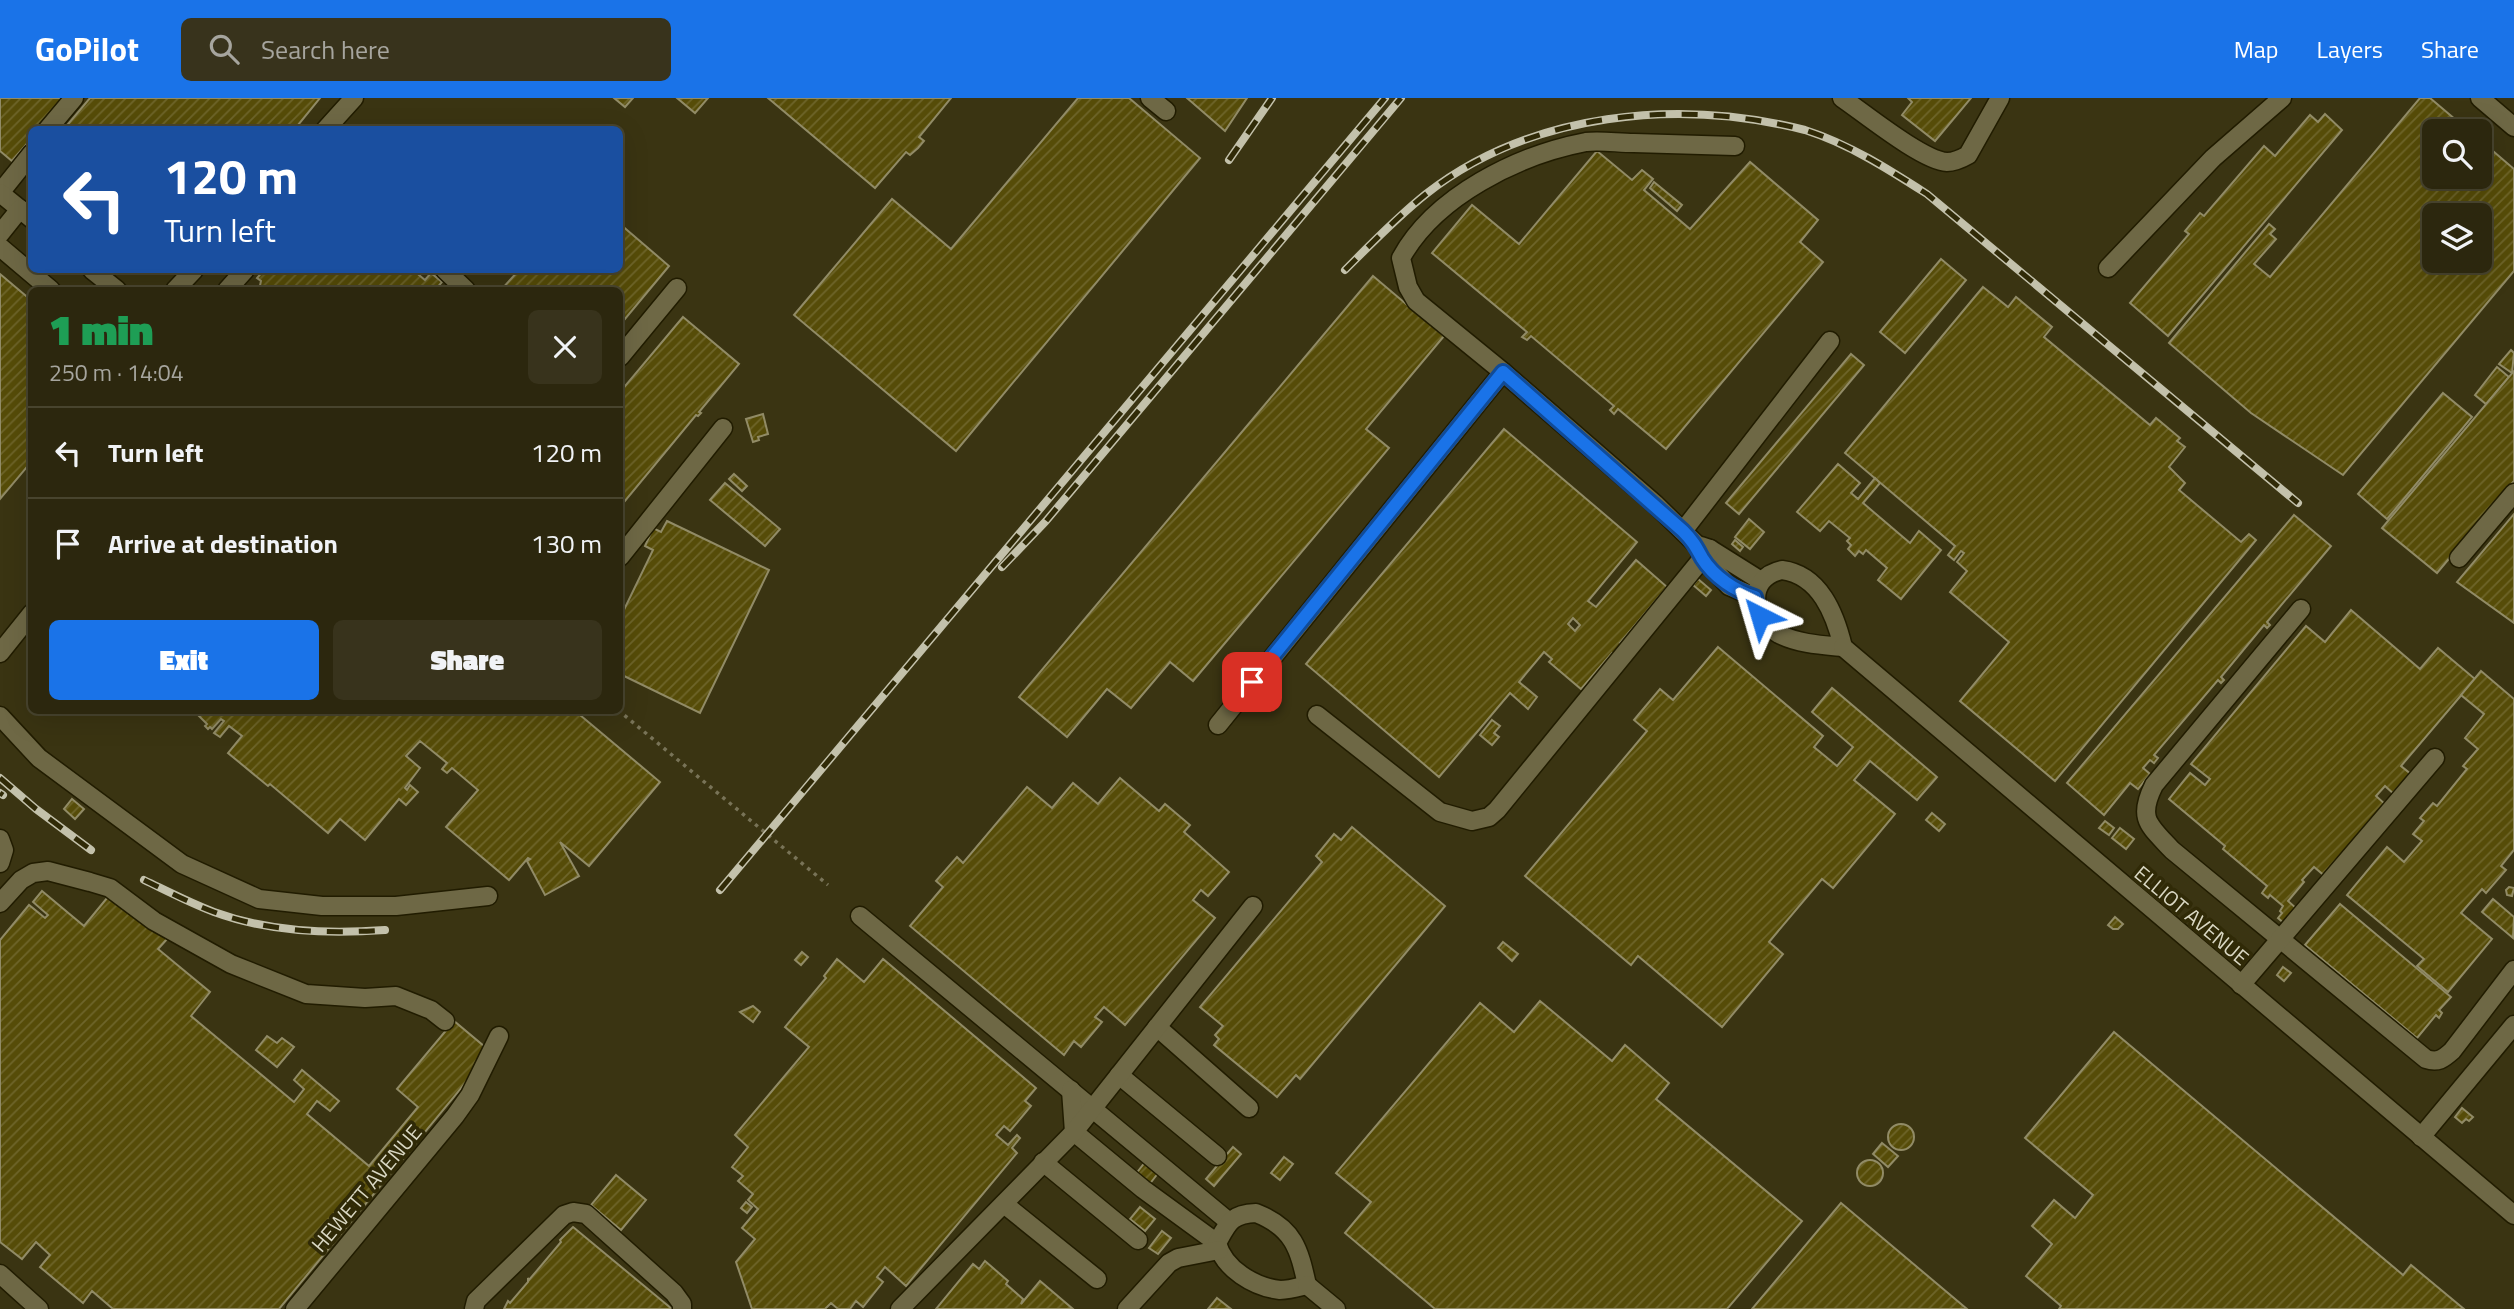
<!DOCTYPE html>
<html lang="en">
<head>
<meta charset="utf-8">
<style>
  :root { --surface:#2c270e; --page:#38331c; --text:#f1f3f6; --muted:#a6a59e; --line:#48442e; --accent:#1a73e8 }
  body { margin:0; font-family:"Titillium Web",sans-serif; background:var(--page); color:var(--text); height:100vh; display:flex; flex-direction:column; font-size:26px; white-space:nowrap }
  * { box-sizing:border-box; margin:0 }
  p { font-size:23px; color:var(--muted) }
  .icon { flex:none; width:38px; height:38px; fill:none; stroke:currentColor; stroke-width:2; stroke-linecap:round; stroke-linejoin:round }
  .map { position:relative; flex:1; overflow:hidden }
  .panel { position:absolute; left:28px; top:189px; width:595px; height:427px; display:flex; flex-direction:column; background:var(--surface); border-radius:10px; box-shadow:0 7px 28px #0002,0 0 0 2px var(--line) }
  .panel>* { flex:none }
  .hud { position:absolute; left:28px; top:28px; width:595px; height:147px; border-radius:10px; box-shadow:0 7px 28px #0002,0 0 0 2px var(--line); background:#1a4fa0; color:#fff; overflow:hidden }
  .controls { position:absolute; left:2422px; top:21px; display:grid; gap:14px }
  .controls a { display:grid; place-items:center; width:70px; height:70px; border-radius:10px; background:var(--surface); box-shadow:0 7px 28px #0002,0 0 0 2px var(--line); font-size:35px }
  .pin { position:absolute; display:grid; place-items:center; width:60px; height:60px; color:#fff; margin:-30px; border-radius:14px; box-shadow:0 4px 10px #0006 }
  .me { position:absolute; width:77px; margin:-38px; rotate:320deg; stroke-linejoin:round; filter:drop-shadow(0 0 5px #0008) }
  .turn { display:flex; align-items:center; gap:24px; height:147px; padding:0 21px; font-size:32px }
  .turn .icon { width:91px; height:91px; stroke-width:2.5 }
  .turn b { display:block; font-size:49px; line-height:60px }
  .round { display:grid; place-items:center; flex:none; width:74px; height:74px; border-radius:10px; background:var(--page) }
  .overview { display:flex; align-items:center; justify-content:space-between; height:119px; padding:0 21px }
  h1 { font-size:42px; font-weight:800; line-height:52px; color:#1e9e55 }
  .cta { display:flex; gap:14px; margin-top:auto; padding:14px 21px }
  .cta a { flex:1; height:80px; border-radius:10px; background:var(--accent); color:#fff; font-size:28px; font-weight:800; line-height:80px; text-align:center }
  .cta a+a { background:var(--page); color:var(--text) }
  ul { padding:0; list-style:none }
  li { display:flex; align-items:center; gap:21px; height:91px; padding:0 21px; border-top:2px solid var(--line) }
  li div { flex:1 }
  li b { display:block; font-size:26px }
  li em { font-style:normal }
  header { display:flex; align-items:center; gap:42px; box-sizing:border-box; height:98px; padding:0 35px; background:var(--accent); color:#fff }
  header strong { font-size:33px }
  nav { display:flex; gap:38px; margin-inline-start:auto; font-size:24px }
  .search { width:490px; height:63px; background:var(--page); display:flex; align-items:center; gap:18px; box-sizing:border-box; padding:0 24px; border-radius:10px; color:var(--muted); font-size:26px }
  .map>svg:first-child { display:block }
</style>
</head>
<body>
<header>
<strong>GoPilot</strong>
<div class="search"><svg class="icon" aria-label="search" viewBox="0 0 24 24"><circle cx="10" cy="10" r="6"/><path d="M15 15l6 6"/></svg>Search here</div>
<nav><a>Map</a><a>Layers</a><a>Share</a></nav>
</header>
<div class="map">
<svg width="2514" height="1211" viewBox="0 0 2514 1211">
  <defs>
    <pattern id="building-hatch" width="6" height="6" patternUnits="userSpaceOnUse" patternTransform="scale(1.75)"><rect width="6" height="6" fill="#564c08"/><path d="M-1 1l2-2M0 6l6-6M5 7l2-2" fill="none" stroke="#6e652a"/></pattern>
  </defs>
  <rect width="100%" height="100%" fill="#3a3412"/>
  <!-- building -->
  <g fill="url(#building-hatch)" stroke="#918b66" stroke-width="2" fill-rule="evenodd">
    <polygon points="0,0 65,0 38,32 32,32 32,40 12,63 0,53"/>
    <polygon points="90,0 320,0 294,32 63,32"/>
    <polygon points="614,0 633,0 625,9"/>
    <polygon points="677,0 708,0 695,15"/>
    <polygon points="768,0 951,0 919,39 924,43 918,50 910,57 906,54 875,90"/>
    <polygon points="1078,0 1129,0 1200,60 956,353 794,217 892,101 951,151"/>
    <polygon points="1187,0 1247,0 1225,33"/>
    <polygon points="1908,0 1971,0 1935,43 1902,17 1912,4"/>
    <path d="M2420,0H2430L2469,33H2434V79H2480V42L2514,71V173L2343,377L2251,315L2169,245L2269,126L2275,131L2270,136L2276,141L2254,166L2270,179ZM2434,117H2480V163H2434Z"/>
    <polygon points="2325,16 2342,32 2168,238 2130,205 2189,136 2185,133 2200,115 2204,118 2264,48 2275,58 2310,17 2318,24"/>
    <polygon points="1597,53 1632,82 1642,72 1653,81 1644,92 1690,131 1750,64 1818,122 1800,144 1823,164 1666,351 1618,311 1614,316 1610,312 1614,308 1531,238 1527,242 1522,239 1527,234 1432,155 1472,107 1519,146"/>
    <polygon points="1654,84 1682,107 1677,113 1650,90"/>
    <polygon points="620,126 669,168 620,227 620,192 501,192 519,172 620,172"/>
    <polygon points="1941,161 1966,182 1905,255 1880,234"/>
    <polygon points="264,172 413,172 425,182 431,175 442,184 436,191 438,192 259,192 261,183 257,180"/>
    <polygon points="0,176 32,203 32,363 0,401"/>
    <polygon points="1373,178 1444,238 1366,331 1389,350 1193,583 1170,564 1131,610 1107,591 1067,639 1019,599"/>
    <polygon points="1983,189 2008,209 2016,199 2052,229 2044,239 2150,327 2156,320 2180,340 2177,343 2185,349 2169,369 2185,385 2179,392 2241,444 2249,436 2256,442 2055,683 1960,603 2009,544 1950,494 1967,473 1957,464 1964,455 1961,453 1954,462 1948,457 1955,448 1845,355"/>
    <polygon points="683,219 739,266 699,314 701,315 698,318 696,317 620,409 620,294"/>
    <polygon points="2511,252 2514,255 2512,275 2499,266"/>
    <polygon points="1851,256 1864,267 1739,416 1726,405"/>
    <polygon points="2497,269 2509,279 2486,306 2475,297"/>
    <polygon points="2514,273 2514,383 2437,475 2382,430"/>
    <polygon points="2443,295 2472,319 2387,421 2358,396"/>
    <polygon points="763,316 768,336 758,339 759,342 753,344 746,321"/>
    <path d="M1504,331L1637,444L1588,503L1596,509L1636,462L1667,489L1620,545L1624,549L1616,559L1612,555L1581,591L1549,564L1552,561L1544,554L1519,584L1537,599L1528,611L1510,595L1439,679L1306,566ZM1573,520L1580,527L1575,533L1568,526Z"/>
    <polygon points="1838,366 1860,385 1851,395 1858,401 1875,380 1880,385 1863,405 1910,445 1919,433 1941,452 1901,501 1878,482 1887,470 1866,452 1863,456 1859,453 1855,458 1848,451 1851,447 1847,443 1850,440 1829,423 1820,433 1797,414"/>
    <polygon points="734,376 747,388 742,393 729,381"/>
    <polygon points="725,385 780,431 765,448 710,402"/>
    <polygon points="2514,416 2514,525 2457,484"/>
    <polygon points="2294,417 2331,448 2267,524 2270,527 2267,530 2264,527 2221,579 2224,582 2221,585 2218,582 2154,657 2158,660 2154,665 2150,662 2143,670 2150,676 2138,691 2130,685 2104,717 2067,685"/>
    <polygon points="1749,421 1764,434 1750,451 1735,439"/>
    <polygon points="667,423 769,472 700,615 620,576 620,520 653,452 645,448 653,430 661,434"/>
    <polygon points="1735,442 1743,449 1740,453 1732,446"/>
    <polygon points="1698,481 1711,492 1706,498 1693,487"/>
    <polygon points="2351,512 2420,571 2438,550 2475,581 2401,668 2412,677 2395,697 2385,688 2376,698 2386,707 2326,779 2314,769 2302,782 2304,784 2288,803 2297,811 2285,826 2278,820 2282,815 2280,813 2283,808 2270,797 2268,800 2262,795 2267,788 2223,751 2225,748 2169,701 2190,675 2205,687 2210,681 2191,666 2306,528 2325,544"/>
    <polygon points="1718,549 1823,638 1814,649 1837,668 1853,649 1812,614 1832,590 1937,679 1917,702 1870,663 1854,682 1895,716 1833,790 1822,781 1769,844 1783,856 1722,929 1638,858 1631,867 1525,778 1647,633 1634,622 1660,591 1673,602"/>
    <polygon points="2481,573 2514,601 2514,752 2501,768 2506,772 2486,795 2482,791 2461,815 2492,841 2448,894 2417,868 2424,861 2347,797 2387,749 2404,764 2422,743 2413,736 2424,723 2420,720 2433,705 2437,708 2467,671 2463,668 2478,651 2465,640 2484,616 2461,597"/>
    <polygon points="193,612 574,612 660,684 589,768 560,744 579,778 545,797 527,763 530,761 528,760 509,782 446,729 478,692 452,670 447,675 442,671 447,665 420,643 406,658 420,670 405,690 407,692 410,687 418,694 406,707 399,701 365,742 340,721 328,735 270,686 268,688 228,655 242,638 229,628 220,639 214,635 224,623 221,621 212,631 210,629 208,631 205,628 207,626"/>
    <polygon points="1492,622 1500,628 1494,635 1499,639 1492,647 1480,637"/>
    <polygon points="1120,680 1159,713 1165,706 1190,727 1184,734 1229,774 1208,798 1201,792 1193,802 1215,820 1125,927 1104,909 1095,919 1102,924 1081,949 1074,943 1064,957 910,828 943,789 936,783 957,759 963,765 1027,689 1052,710 1073,685 1098,706"/>
    <polygon points="72,701 84,711 75,721 64,711"/>
    <polygon points="1932,715 1945,726 1939,733 1926,722"/>
    <polygon points="2105,723 2114,730 2109,737 2099,730"/>
    <polygon points="1352,729 1445,808 1300,981 1296,977 1277,999 1214,947 1219,941 1215,937 1223,928 1200,909 1322,764 1316,758 1334,736 1341,742"/>
    <polygon points="2120,730 2134,741 2126,751 2112,740"/>
    <polygon points="2509,789 2514,790 2512,798 2507,797 2506,792"/>
    <polygon points="42,793 84,828 112,794 168,840 158,851 210,894 191,918 294,1004 304,991 294,982 302,972 339,1003 330,1013 317,1003 307,1016 369,1068 418,1009 397,991 454,923 491,954 279,1211 113,1211 92,1193 83,1205 40,1169 50,1157 36,1144 22,1161 0,1144 0,842 29,807 45,820 48,817 33,804"/>
    <polygon points="2493,801 2514,819 2513,840 2482,814"/>
    <polygon points="2340,806 2451,899 2439,912 2442,915 2439,920 2436,917 2417,940 2305,847"/>
    <polygon points="2115,819 2123,826 2118,831 2113,831 2108,827"/>
    <polygon points="1503,844 1518,856 1512,863 1498,850"/>
    <polygon points="802,854 808,859 801,867 795,862"/>
    <polygon points="837,861 864,884 883,861 1036,990 1025,1003 1031,1008 1010,1033 1004,1028 996,1037 1008,1047 1017,1037 1020,1040 1012,1050 1017,1055 906,1188 885,1169 877,1179 883,1184 863,1209 856,1203 850,1211 838,1211 831,1205 825,1211 752,1211 736,1164 755,1141 742,1130 758,1111 748,1102 753,1096 738,1083 743,1078 732,1069 748,1049 735,1037 809,949 785,929 826,880 824,878"/>
    <polygon points="2283,869 2291,875 2284,883 2277,877"/>
    <polygon points="1540,903 1612,963 1625,947 1669,985 1656,1001 1802,1123 1727,1211 1435,1211 1345,1135 1371,1104 1336,1075 1480,905 1514,934"/>
    <polygon points="753,908 760,914 753,924 740,914"/>
    <polygon points="2114,934 2403,1177 2411,1167 2464,1211 2059,1211 2061,1208 2026,1178 2052,1146 2032,1128 2054,1102 2075,1120 2093,1097 2025,1040"/>
    <polygon points="267,938 277,945 282,940 294,949 277,969 256,952"/>
    <polygon points="2462,1010 2473,1019 2469,1023 2466,1021 2462,1025 2455,1019"/>
    <circle cx="1901" cy="1039" r="13"/>
    <polygon points="1882,1045 1898,1058 1888,1069 1873,1056"/>
    <polygon points="1233,1049 1241,1056 1214,1088 1206,1081"/>
    <polygon points="1284,1059 1293,1066 1280,1082 1271,1075"/>
    <circle cx="1870" cy="1075" r="13"/>
    <polygon points="1146,1063 1159,1074 1148,1088 1135,1077"/>
    <polygon points="616,1077 646,1102 621,1132 591,1107"/>
    <polygon points="746,1104 752,1109 747,1115 741,1110"/>
    <polygon points="1841,1105 1967,1211 1752,1211"/>
    <polygon points="1140,1109 1155,1121 1145,1133 1130,1121"/>
    <polygon points="573,1129 672,1211 504,1211 508,1203 510,1205 528,1184 528,1180 529,1182 561,1144 560,1142"/>
    <polygon points="1162,1133 1171,1140 1158,1156 1149,1150"/>
    <polygon points="985,1163 1008,1183 1006,1186 1023,1201 1021,1206 1040,1183 1073,1211 936,1211 973,1166 979,1171"/>
    <polygon points="1217,1200 1231,1211 1208,1211"/>
  </g>
  <g fill="none" stroke-linecap="round" stroke-linejoin="round">
    <defs>
      <g id="minor">
        <polyline points="1150,0 1166,13"/>
        <path d="M1842,0C1864,15 1923,63 1947,64C1955,64 1961,61 1968,57L2000,0"/>
        <polyline points="2480,0 2514,29"/>
        <polyline points="47,32 74,0"/>
        <polyline points="325,32 354,0"/>
        <path d="M1735,48C1701,47 1667,46 1634,45C1618,45 1600,42 1586,44C1518,57 1435,98 1401,160L1408,189L1416,203L1503,274L1655,406L1697,447L1703,460L1729,488L1755,499"/>
        <polyline points="0,95 32,55"/>
        <polyline points="0,95 32,121"/>
        <polyline points="0,136 20,111"/>
        <polyline points="0,149 51,192"/>
        <polyline points="2108,170 2213,60 2282,0"/>
        <polyline points="92,172 117,192"/>
        <polyline points="445,172 466,192"/>
        <polyline points="175,192 194,172"/>
        <polyline points="227,192 245,172"/>
        <polyline points="620,259 677,190"/>
        <polyline points="1683,433 1830,243"/>
        <polyline points="1701,448 1710,451 1761,483"/>
        <polyline points="620,459 723,330"/>
        <polyline points="2459,460 2514,395"/>
        <path d="M1782,472C1820,477 1835,516 1843,549C1821,547 1799,546 1779,536C1750,520 1746,480 1782,472Z"/>
        <path d="M2301,511L2154,687C2137,721 2149,727 2172,752L2426,961C2438,965 2443,961 2452,953L2514,872"/>
        <polyline points="1843,549 2514,1117"/>
        <polyline points="0,555 32,515"/>
        <polyline points="1317,617 1440,714 1472,723 1489,719 1497,712 1710,451"/>
        <polyline points="0,618 39,660 182,766 259,801 322,808 396,808 488,798"/>
        <polyline points="1218,627 1503,274"/>
        <polyline points="0,741 4,752 0,765"/>
        <polyline points="0,805 21,782 33,775 48,773 90,784 110,790 154,823 231,866 306,896 365,900 396,898 431,912 445,923"/>
        <polyline points="860,818 1228,1123"/>
        <polyline points="2241,887 2435,660"/>
        <polyline points="1157,929 1249,1010"/>
        <polyline points="1119,977 1217,1058"/>
        <polyline points="1071,992 1074,1034 1143,1091 1217,1145"/>
        <polyline points="2421,1039 2514,927"/>
        <polyline points="1043,1064 1138,1142"/>
        <polyline points="1004,1106 1097,1181"/>
        <path d="M1256,1115C1294,1130 1299,1151 1307,1187C1299,1189 1290,1192 1280,1192C1254,1189 1224,1171 1217,1145C1228,1125 1231,1116 1256,1115Z"/>
        <polyline points="0,1176 39,1211"/>
        <polyline points="1307,1187 1336,1211"/>
        <polyline points="295,1211 455,1018 470,997 499,938"/>
        <polyline points="474,1211 476,1203 564,1117 573,1114 586,1116 674,1195 682,1206 682,1211"/>
        <polyline points="900,1211 1074,1034 1253,808"/>
        <polyline points="1127,1211 1169,1165 1178,1160 1219,1152"/>
      </g>
    </defs>
    <!-- minor casing -->
    <use href="#minor" stroke="#211c00" stroke-width="21"/>
    <!-- path -->
    <polyline stroke="#787357" stroke-width="3.5" stroke-dasharray="3.5 5" stroke-linecap="butt" points="618,612 828,787"/>
    <!-- minor -->
    <use href="#minor" stroke="#6e6845" stroke-width="18"/>
    <defs>
      <g id="rail">
        <polyline points="1229,62 1272,0"/>
        <path d="M1345,172C1371,146 1397,119 1426,96C1531,14 1678,0 1805,32C1849,46 1888,71 1927,96L2298,405"/>
        <polyline points="1002,469 1046,423 1401,0"/>
        <polyline points="0,680 36,711 91,752"/>
        <polyline points="0,695 3,697"/>
        <path d="M144,782C167,793 190,805 214,814C269,834 327,836 385,832"/>
        <polyline points="720,792 1385,0"/>
      </g>
    </defs>
    <!-- rail casing -->
    <use href="#rail" stroke="#c3c1ab" stroke-width="8"/>
    <!-- rail -->
    <use href="#rail" stroke="#302a07" stroke-width="5" stroke-dasharray="16" stroke-linecap="butt"/>
  </g>
  <g fill="none" stroke-linecap="round" stroke-linejoin="round">
    <defs>
      <path id="route" d="M1252,584L1503,274L1683,433C1693,443 1696,449 1702,460C1714,479 1735,493 1755,499L1760,518"/>
    </defs>
    <!-- route casing -->
    <use href="#route" stroke="#114b97" stroke-width="18"/>
    <!-- route -->
    <use href="#route" stroke="#1a73e8" stroke-width="12"/>
  </g>
  <g text-anchor="middle" dominant-baseline="central" stroke-width="7" stroke-linejoin="round" paint-order="stroke">
    <!-- street labels -->
    <g font-size="21" fill="#d9d7c3" stroke="#302a07">
      <text transform="translate(2192 817) rotate(40)">ELLIOT AVENUE</text>
      <text transform="translate(366 1090) rotate(-50)">HEWETT AVENUE</text>
    </g>
  </g>
</svg>
<div class="controls">
<a><svg class="icon" aria-label="search" viewBox="0 0 24 24"><circle cx="10" cy="10" r="6"/><path d="M15 15l6 6"/></svg></a>
<a><svg class="icon" aria-label="layers" viewBox="0 0 24 24"><path d="M12 4l9 5-9 5-9-5zM3 14l9 5 9-5"/></svg></a>
</div>
<div class="pin" style="left:1252px;top:584px;background:#d93025"><svg class="icon" aria-label="arrive" viewBox="0 0 24 24"><path d="M6 21V4h12l-3 4 3 4H6"/></svg></div>
<svg class="me" style="left:1760px;top:518px" viewBox="-20 -20 40 40"><path d="M0-17L14 15 0 8-14 15z" fill="#1a73e8" stroke="#fff" stroke-width="4"/></svg>
<div class="hud">
<div class="turn"><svg class="icon" aria-label="left" viewBox="0 0 24 24"><path d="M17 20v-9H6M10 6l-5 5 5 5"/></svg><div><b>120 m</b>Turn left</div></div>
</div>
<section class="panel">
<div class="overview"><div><h1>1 min</h1><p>250 m · 14:04</p></div><a class="round"><svg class="icon" aria-label="close" viewBox="0 0 24 24"><path d="M6 6l12 12M18 6L6 18"/></svg></a></div>
<ul>
<li><svg class="icon" aria-label="left" viewBox="0 0 24 24"><path d="M17 20v-9H6M10 6l-5 5 5 5"/></svg><div><b>Turn left</b></div><em>120 m</em></li>
<li><svg class="icon" aria-label="arrive" viewBox="0 0 24 24"><path d="M6 21V4h12l-3 4 3 4H6"/></svg><div><b>Arrive at destination</b></div><em>130 m</em></li>
</ul>
<div class="cta"><a>Exit</a><a>Share</a></div>
</section>
</div>
</body>
</html>
